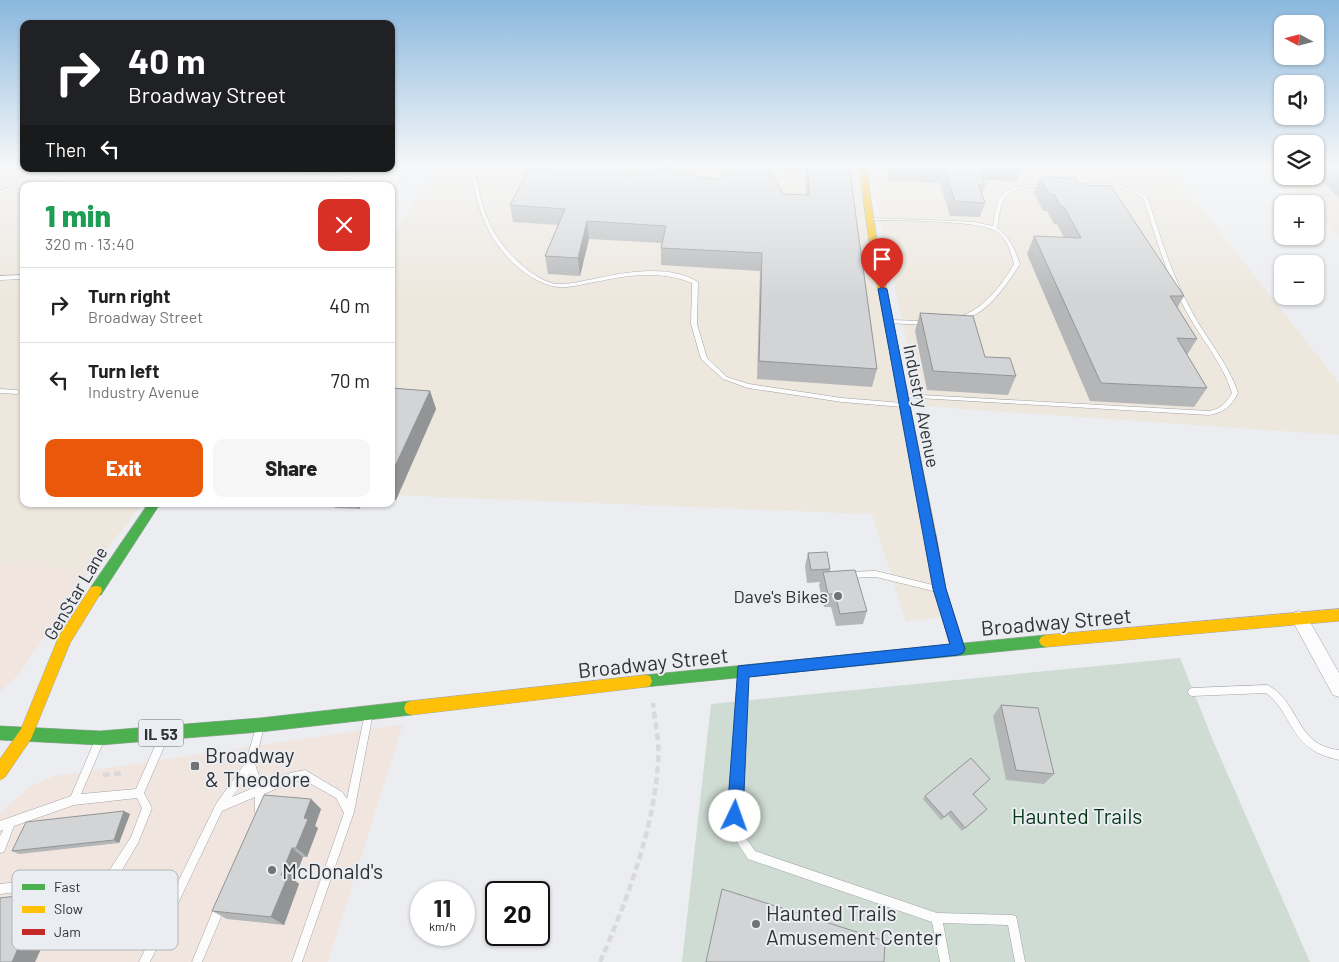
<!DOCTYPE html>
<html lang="en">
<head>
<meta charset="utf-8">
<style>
  :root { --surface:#fff; --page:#f6f6f6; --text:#222; --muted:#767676; --line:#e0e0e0; --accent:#ea580c }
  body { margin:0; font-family:Barlow,sans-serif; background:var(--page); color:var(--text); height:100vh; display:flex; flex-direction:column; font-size:19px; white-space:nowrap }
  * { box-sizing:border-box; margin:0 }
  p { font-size:16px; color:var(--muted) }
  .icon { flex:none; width:28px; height:28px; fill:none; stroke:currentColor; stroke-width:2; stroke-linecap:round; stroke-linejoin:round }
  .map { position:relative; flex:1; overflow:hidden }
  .panel { position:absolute; left:20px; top:182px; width:375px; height:325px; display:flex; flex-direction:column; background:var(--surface); border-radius:10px; box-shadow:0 1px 4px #0004 }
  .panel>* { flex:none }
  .banner { position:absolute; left:20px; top:20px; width:375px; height:152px; border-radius:10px; box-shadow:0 1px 4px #0004; background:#202124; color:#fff; overflow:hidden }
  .needle { width:32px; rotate:277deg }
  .fabs { position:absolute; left:1274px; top:15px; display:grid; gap:10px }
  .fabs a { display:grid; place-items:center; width:50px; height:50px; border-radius:10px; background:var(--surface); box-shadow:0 1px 4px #0004; font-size:25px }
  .speed { position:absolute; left:410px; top:881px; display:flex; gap:10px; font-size:25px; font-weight:700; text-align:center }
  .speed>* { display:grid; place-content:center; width:65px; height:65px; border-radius:50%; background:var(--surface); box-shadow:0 1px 4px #0004; line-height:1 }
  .speed small { font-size:12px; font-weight:400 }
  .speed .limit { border:2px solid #111; border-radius:8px; background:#fff; color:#111 }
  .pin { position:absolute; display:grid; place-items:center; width:42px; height:42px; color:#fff; margin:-51px -21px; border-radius:50% 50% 50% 0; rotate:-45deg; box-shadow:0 0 5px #0007 }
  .pin .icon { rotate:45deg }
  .me { position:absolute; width:55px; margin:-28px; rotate:3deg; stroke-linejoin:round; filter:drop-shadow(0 0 4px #0008) }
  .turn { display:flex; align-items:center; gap:18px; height:105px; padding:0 25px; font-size:22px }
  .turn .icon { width:65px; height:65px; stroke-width:2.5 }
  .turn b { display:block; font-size:35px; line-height:42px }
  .then { display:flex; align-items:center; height:48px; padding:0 25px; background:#0003; gap:10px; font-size:19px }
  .round { display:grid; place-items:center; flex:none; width:52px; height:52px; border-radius:10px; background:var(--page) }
  .overview { display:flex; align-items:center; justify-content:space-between; height:85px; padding:0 25px }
  h1 { font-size:30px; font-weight:800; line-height:38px; color:#1e9e55 }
  .button { display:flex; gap:10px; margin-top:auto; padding:10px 25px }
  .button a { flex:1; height:58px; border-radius:10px; background:var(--accent); color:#fff; font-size:20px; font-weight:800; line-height:58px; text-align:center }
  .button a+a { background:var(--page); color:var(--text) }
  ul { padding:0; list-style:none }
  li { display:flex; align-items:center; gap:15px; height:75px; padding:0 25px; border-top:1px solid var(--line) }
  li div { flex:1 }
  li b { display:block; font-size:19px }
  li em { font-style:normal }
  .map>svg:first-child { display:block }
</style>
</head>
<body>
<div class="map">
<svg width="1339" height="962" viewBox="0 0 1339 962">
  <rect width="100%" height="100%" fill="#ebedf0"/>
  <!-- commercial -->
  <g fill="#f1e5e0">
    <polygon points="0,563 91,570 18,675 0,692"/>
    <polygon points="403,724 328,962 0,962 0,813 31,786 54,776"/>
  </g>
  <!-- industrial -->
  <g fill="#ede7dd">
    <polygon points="0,166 24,166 24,169 391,169 391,166 397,166 382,186 24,186 24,504 142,504 91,570 0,563"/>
    <polygon points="440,166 858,166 948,616 906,622 872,514 391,495 391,237"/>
    <polygon points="868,166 1168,166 1339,383 1339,435 921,406"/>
    <polygon points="1270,166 1282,166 1282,176 1315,176 1315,166 1339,166 1339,236 1315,212 1315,204 1307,204"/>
  </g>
  <!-- green -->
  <polygon fill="#cedcd3" points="1180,658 1214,743 1310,962 682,962 711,704"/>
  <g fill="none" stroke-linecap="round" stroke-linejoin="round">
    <defs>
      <g id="lane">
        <path d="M467,166H471C477,177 478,188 481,199C485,215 492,231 502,244C513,259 537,281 556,284C569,285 581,281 594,279C624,272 670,264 698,282L697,324L707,358L727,377L749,384L842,398L903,403L906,405L903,407L842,402L748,388L723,379L701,359L691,324L692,283C659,270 629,275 595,282C583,284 570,288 558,287C534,284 510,263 497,244C488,231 481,215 477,199C474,188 473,177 467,166Z"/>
        <polygon points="73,169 79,169 0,193 0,191"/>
        <polygon points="225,169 249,169 336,173 360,178 366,186 362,186 356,180 336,175 227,170"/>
        <polygon points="815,173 817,173 817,175 773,180 771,179 773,178"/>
        <polygon points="839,173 863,174 865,175 863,176 841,175 839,175"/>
        <path d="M1114,183L1147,196C1160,235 1171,274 1191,310C1206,339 1228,362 1238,393C1230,407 1225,412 1209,415L901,397L900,396L903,394L1209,411C1221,409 1226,403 1232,393C1222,361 1200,338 1185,309C1166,274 1155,235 1143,197L1113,185L1071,186L1069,185L1071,184Z"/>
        <path d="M1033,185H1045L1047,186L1045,187C1030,187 1008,186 1002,204C999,211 999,220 997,228C1010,237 1015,250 1020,264C1007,284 985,319 959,319V317C985,308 1001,286 1014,264C1011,253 1008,241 999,233C983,219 895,221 870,220L868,219L870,218L956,221L974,222L993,226C998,196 999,187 1033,185Z"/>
        <polygon points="24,275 24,279 0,280 0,276"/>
        <polygon points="889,320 926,321 929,323 926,325 887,323 886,322"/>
        <polygon points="0,389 17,390 20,392 17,394 0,393"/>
        <polygon points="876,571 937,586 940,587 941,589 940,591 937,592 876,577 847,578 844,577 843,575 844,573 847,572"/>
        <polygon points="742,672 745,673 746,676 740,816 743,834 755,851 937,913 1012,915 1016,916 1017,920 1025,962 1015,962 1008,925 943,923 950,962 940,962 932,922 748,859 735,839 730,816 738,676 739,673"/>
        <path d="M1267,685C1292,696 1295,727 1316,742C1323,747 1331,749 1339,750V760C1328,757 1319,755 1310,748C1290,734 1286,707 1266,693L1192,696L1189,695L1188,692L1189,689L1192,688Z"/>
        <path d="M368,714L371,715L372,718L354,812L302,962H292L344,813L336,798L304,780L290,783L264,794L265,812L263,815L260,817L257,815L255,812V797L222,811L150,962H139L216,804L246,762L256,727L259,726L262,727L263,730L255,764L262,785L290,773L305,770L342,792L347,799L364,718L365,715ZM249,774L253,788L232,797Z"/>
        <polygon points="162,736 165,737 167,740 144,793 152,808 138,843 116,880 112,881 0,894 0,884 109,871 131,837 142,808 137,798 74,805 14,826 4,852 0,853 0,836 3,830 0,831 0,821 71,796 95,740 98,739 101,740 103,743 81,794 136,789 159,737"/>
        <polygon points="221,900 225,901 226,905 202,962 192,962 217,901"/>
      </g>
      <g id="street">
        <polygon points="401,166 410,166 394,188 387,186"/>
        <polygon points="1299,611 1305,613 1339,673 1339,697 1333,695 1291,618 1293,613"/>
      </g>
      <g id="fast">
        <polygon points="148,504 160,504 101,595 96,596 91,595 90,591 91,587"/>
        <polygon points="1046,635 1051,637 1053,641 1051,645 1046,647 645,687 640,686 638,681 640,676 645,675"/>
        <polygon points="411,701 416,703 418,708 416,713 411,715 260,732 100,745 0,740 0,726 100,731 260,718"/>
      </g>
      <g id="slow">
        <polygon points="859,166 866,166 877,241 936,535 934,538 926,538 924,535 869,241"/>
        <polygon points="96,586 101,587 102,591 70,643 31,739 5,777 0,780 0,759 21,729 59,636 91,587"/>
        <polygon points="1339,609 1339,621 1046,647 1041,645 1039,641 1041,637 1046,635"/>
        <polygon points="645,675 650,676 652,681 650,686 645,687 411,715 406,713 404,708 406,703 411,701"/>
      </g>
      <polygon id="jam" points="930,530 934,532 936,535 946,589 965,649 963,653 958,655 953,653 951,649 934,589 924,535 926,532"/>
    </defs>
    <!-- lane casing -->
    <use href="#lane" stroke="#a1a3a5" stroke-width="1"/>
    <!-- street casing -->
    <use href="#street" stroke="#a1a3a5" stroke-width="1"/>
    <!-- fast casing -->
    <use href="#fast" stroke="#a1a3a5" stroke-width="1"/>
    <!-- slow casing -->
    <use href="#slow" stroke="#a1a3a5" stroke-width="1"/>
    <!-- jam casing -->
    <use href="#jam" stroke="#a1a3a5" stroke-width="1"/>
    <!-- path -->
    <g stroke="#d9d9da" stroke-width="4.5" stroke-dasharray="7 4" stroke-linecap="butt">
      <polyline points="103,775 125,773"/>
      <path d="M600,962C627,900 653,832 658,764C660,744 655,723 653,703"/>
    </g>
    <!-- lane -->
    <use href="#lane" fill="#fcfcfd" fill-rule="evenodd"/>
    <!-- street -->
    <use href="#street" fill="#fcfcfd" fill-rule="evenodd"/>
    <!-- fast -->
    <use href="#fast" fill="#4caf50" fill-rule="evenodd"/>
    <!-- slow -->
    <use href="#slow" fill="#ffc107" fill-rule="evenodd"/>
    <!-- jam -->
    <use href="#jam" fill="#c62828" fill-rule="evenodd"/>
  </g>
  <!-- wall -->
  <g fill="#b5b6b8">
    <polygon points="778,166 801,166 801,170 778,169"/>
    <polygon points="807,166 877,369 872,387 757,379 760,271 661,265 661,248 662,243 589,239 580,276 548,274 545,256 558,225 513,222 510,205 550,170 631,178 672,171 783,194 806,195 805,182"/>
    <polygon points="876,166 1021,166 1022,167 1017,181 984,180 985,185 982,195 985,203 980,217 950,216 940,183 889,181 887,167"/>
    <polygon points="1315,166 1339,166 1339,198 1315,175"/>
    <polygon points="1040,177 1079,185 1184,296 1177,308 1197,339 1187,355 1207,388 1194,407 1090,401 1027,254 1034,236 1064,238 1057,224 1054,224 1047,211 1043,211 1034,193"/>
    <polygon points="920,313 985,357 1016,376 1008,395 927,390 915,331"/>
    <polygon points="391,388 430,391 436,409 396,500 391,500"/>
    <polygon points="333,504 362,504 359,509 335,508"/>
    <polygon points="808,553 830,569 830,571 867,611 863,624 836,626 831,607 824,607 819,585 820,582 807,583 805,566"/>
    <polygon points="1001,705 1054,774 1044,784 1006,780 993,716"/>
    <polygon points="990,779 974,794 984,812 962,831 948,815 941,820 923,799 925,796"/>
    <polygon points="311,799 321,809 315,826 318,828 307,857 303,857 294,880 299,884 284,925 227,919 212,911"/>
    <polygon points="130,814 119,843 19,854 12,851"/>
    <polygon points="50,892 69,900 61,918 75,924 69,939 44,942 35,962 0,962"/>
  </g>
  <!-- shaded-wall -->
  <g fill="#939496">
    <polygon points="664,166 675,166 662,186 662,169"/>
    <polygon points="587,221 589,239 580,276 578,258"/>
    <polygon points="430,391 436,409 396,500 391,490 391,475"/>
    <polygon points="356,504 362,504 359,509"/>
    <polygon points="311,799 321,809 315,826 318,828 307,857 296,848 304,818"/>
    <polygon points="124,811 130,814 119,843 114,840"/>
    <polygon points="292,848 303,857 294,880 299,884 284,925 271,917 281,875"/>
    <polygon points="50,892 69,900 61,918 75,924 69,939 50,932 39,919"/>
    <polygon points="24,935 44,942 35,962 12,962"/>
  </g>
  <!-- building -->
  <g fill="#d2d4d6" stroke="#939496">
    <polygon points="552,166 627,166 631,178 639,166 664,166 662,169 719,180 730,166 767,166 783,194 809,195 808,166 849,166 877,369 759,361 762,253 661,248 666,226 587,221 578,258 545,256 565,209 510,205 529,169 550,170"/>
    <polygon points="893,166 978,166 985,185 978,184 985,203 955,201 944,169"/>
    <polygon points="1040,177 1075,178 1079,185 1111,186 1184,296 1170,296 1197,339 1177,338 1207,388 1101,383 1034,236 1081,238 1064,207 1061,207 1054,194 1049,194"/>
    <polygon points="920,313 973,316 985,357 1010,358 1016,376 933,371"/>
    <polygon points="391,388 430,391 391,475"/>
    <polygon points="827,552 830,569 811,570 808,553"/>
    <polygon points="855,570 867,611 840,614 835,594 828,594 823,572"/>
    <polygon points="1001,705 1038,708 1054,774 1016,770"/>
    <polygon points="971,758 990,779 973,794 987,809 965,828 951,811 944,817 925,796"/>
    <polygon points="264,795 311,799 304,818 308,819 296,848 292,848 281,875 288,876 271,917 212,911"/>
    <polygon points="124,811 114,840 12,851 26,822"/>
    <polygon points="722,889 885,941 884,962 706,962"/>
    <polygon points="50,892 39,919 56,917 50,932 24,935 12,962 0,962 0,898"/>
  </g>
  <!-- sky -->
  <linearGradient id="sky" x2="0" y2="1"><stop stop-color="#8ab8de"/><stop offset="0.55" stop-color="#f6f7f8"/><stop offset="1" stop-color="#f6f7f8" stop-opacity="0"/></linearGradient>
  <rect width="1339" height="301" fill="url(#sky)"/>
  <!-- route -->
  <polygon fill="#1a73e8" stroke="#114b97" points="882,287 887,289 946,589 965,649 963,653 958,655 749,677 743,816 741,822 735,824 729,822 727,816 738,666 950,644 933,589 878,289"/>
  <!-- markers -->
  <g fill="#717375" stroke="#eaedf1" stroke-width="2">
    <circle cx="838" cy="596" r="5"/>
    <rect x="190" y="761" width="10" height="10" rx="2.5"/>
    <circle cx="272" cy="870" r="5"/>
    <circle cx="756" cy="924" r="5"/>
  </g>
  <g text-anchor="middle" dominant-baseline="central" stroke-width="4" stroke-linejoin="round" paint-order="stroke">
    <!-- shield labels -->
    <rect fill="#eaedf1" stroke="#68696c" stroke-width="1" x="138.5" y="719.5" width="45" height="27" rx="4"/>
    <g font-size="16" font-weight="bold" fill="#303133">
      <text x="161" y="733">IL 53</text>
    </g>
    <!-- street labels -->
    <g font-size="18" fill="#303133" stroke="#eaedf1">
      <text transform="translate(922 406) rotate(79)">Industry Avenue</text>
      <text transform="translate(75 593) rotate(-59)">GenStar Lane</text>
    </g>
    <!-- poi labels -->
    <g font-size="18" fill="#303133" stroke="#eaedf1" text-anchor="end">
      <text x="828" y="596">Dave's Bikes</text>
    </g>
    <!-- near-street labels -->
    <g font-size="21" fill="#303133" stroke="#eaedf1">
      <text transform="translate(1056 621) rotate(-5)">Broadway Street</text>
      <text transform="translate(653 662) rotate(-6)">Broadway Street</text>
    </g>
    <!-- near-poi labels -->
    <g font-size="21" fill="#303133" stroke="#eaedf1" text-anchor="start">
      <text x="205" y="754">Broadway<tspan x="205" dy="24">&amp; Theodore</tspan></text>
      <text x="282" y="870">McDonald's</text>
      <text x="766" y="912">Haunted Trails<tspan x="766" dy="24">Amusement Center</tspan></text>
    </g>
    <!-- near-park labels -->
    <g font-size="21" fill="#073718" stroke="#eaedf1">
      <text x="1077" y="815">Haunted Trails</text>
    </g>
  </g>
  <!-- legend -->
  <rect x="12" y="870" width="166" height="80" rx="8" fill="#eaedf1" stroke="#b2b5b8" stroke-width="1"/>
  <rect x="22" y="884" width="23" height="6" fill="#4caf50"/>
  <rect x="22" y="906" width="23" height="7" fill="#ffc107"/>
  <rect x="22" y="929" width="23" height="6" fill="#c62828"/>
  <g font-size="14" fill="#303133">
    <text x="54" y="892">Fast</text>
    <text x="54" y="914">Slow</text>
    <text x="54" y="937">Jam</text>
  </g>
</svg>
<div class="fabs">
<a><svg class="needle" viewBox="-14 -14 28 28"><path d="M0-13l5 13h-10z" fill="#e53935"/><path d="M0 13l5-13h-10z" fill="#767676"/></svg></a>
<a><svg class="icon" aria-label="sound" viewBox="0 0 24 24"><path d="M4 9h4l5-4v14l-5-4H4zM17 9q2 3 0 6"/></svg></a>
<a><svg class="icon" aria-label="layers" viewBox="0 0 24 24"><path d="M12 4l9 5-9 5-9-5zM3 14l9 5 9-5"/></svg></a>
<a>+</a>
<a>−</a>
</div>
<div class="speed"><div>11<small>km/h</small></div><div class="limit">20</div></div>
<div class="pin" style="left:882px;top:289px;background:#d93025"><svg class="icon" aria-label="arrive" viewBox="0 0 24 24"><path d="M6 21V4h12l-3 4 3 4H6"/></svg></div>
<svg class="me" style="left:735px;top:816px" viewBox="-20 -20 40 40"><circle r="19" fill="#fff"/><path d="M0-13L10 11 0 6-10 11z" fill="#1a73e8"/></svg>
<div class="banner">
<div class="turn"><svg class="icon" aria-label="right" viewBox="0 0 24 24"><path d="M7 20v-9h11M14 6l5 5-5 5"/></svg><div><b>40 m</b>Broadway Street</div></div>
<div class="then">Then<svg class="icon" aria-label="left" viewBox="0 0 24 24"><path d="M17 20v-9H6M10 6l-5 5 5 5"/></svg></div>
</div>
<section class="panel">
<div class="overview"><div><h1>1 min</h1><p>320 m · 13:40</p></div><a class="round" style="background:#d93025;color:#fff"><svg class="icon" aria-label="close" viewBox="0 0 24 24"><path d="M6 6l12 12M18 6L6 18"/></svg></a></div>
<ul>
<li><svg class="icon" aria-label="right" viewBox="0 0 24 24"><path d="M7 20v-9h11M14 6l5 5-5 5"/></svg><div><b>Turn right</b><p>Broadway Street</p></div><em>40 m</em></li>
<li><svg class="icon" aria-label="left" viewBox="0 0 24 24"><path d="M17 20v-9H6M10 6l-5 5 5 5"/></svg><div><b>Turn left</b><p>Industry Avenue</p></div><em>70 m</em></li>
</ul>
<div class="button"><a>Exit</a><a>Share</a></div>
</section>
</div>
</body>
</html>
